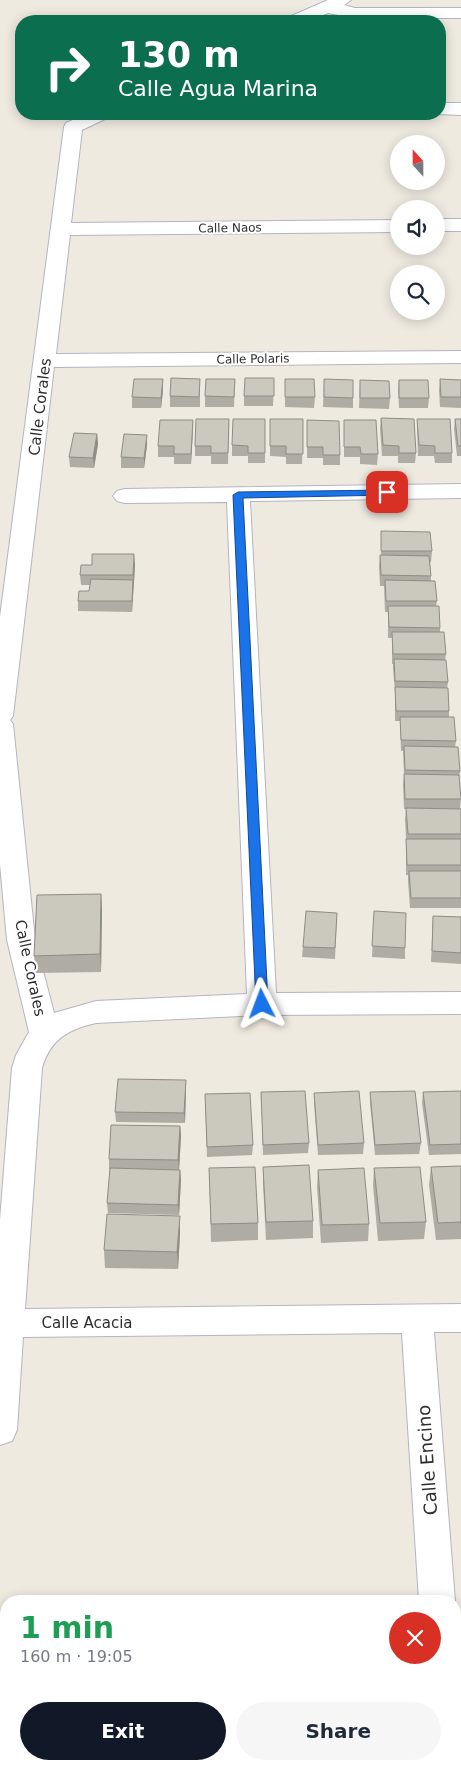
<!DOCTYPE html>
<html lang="en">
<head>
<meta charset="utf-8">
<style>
  :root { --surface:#fff; --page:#f6f6f7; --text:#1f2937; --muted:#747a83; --accent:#111827 }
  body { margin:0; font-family:"DejaVu Sans",sans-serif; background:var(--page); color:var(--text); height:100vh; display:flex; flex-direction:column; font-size:19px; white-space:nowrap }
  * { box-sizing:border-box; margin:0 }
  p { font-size:16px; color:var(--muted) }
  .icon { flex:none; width:28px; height:28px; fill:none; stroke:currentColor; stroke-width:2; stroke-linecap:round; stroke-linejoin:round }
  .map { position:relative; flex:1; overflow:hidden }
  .sheet { position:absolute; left:0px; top:1595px; width:461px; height:175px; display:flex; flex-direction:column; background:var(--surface); border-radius:20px 20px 0 0; box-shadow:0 2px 12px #0003 }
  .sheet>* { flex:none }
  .guide { position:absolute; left:15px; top:15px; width:431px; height:105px; border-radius:20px; box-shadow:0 2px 12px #0003; background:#0b6e4f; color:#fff; overflow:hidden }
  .needle { width:32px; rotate:339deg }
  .fabs { position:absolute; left:390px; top:135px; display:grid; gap:10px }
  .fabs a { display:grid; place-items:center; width:55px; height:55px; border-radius:50%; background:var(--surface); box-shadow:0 2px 12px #0003; font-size:25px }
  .pin { position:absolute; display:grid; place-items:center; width:42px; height:42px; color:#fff; margin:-21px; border-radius:10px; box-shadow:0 2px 8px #0006 }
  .me { position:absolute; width:55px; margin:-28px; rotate:357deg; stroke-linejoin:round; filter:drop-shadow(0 0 4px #0008) }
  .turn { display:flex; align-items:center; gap:18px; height:105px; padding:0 20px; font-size:22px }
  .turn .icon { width:65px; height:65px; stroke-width:2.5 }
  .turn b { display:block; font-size:35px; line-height:42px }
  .round { display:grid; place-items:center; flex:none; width:52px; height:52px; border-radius:26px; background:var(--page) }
  .headline { display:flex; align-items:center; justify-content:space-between; height:85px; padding:0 20px }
  h1 { font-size:30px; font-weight:700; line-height:38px; color:#1e9e55 }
  .action { display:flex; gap:10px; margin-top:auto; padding:10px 20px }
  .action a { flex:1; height:58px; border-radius:30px; background:var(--accent); color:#fff; font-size:20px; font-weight:700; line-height:58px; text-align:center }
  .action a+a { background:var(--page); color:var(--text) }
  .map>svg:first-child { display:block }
</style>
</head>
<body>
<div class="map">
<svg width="461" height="1770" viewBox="0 0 461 1770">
  <rect width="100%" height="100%" fill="#efeae0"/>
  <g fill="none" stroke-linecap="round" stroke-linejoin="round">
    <defs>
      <g id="minor">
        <polygon points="328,0 351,0 344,5 355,8 461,8 461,18 355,18 328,13 309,21 286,21 289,17"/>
        <polygon points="440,103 461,103 461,115 437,114 440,114"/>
        <path d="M86,114H109L107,118L82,130L71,223L399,220V232L70,235L56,354L461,351V363L54,367L13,716L10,720L13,724L35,940L54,1013L96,1001L247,994L227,502L125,503L117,501L113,496L117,491L125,489L461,484V498L250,501L276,993L461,992V1014L262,1015L96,1023C68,1029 50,1040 42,1068L25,1309L461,1304V1332H434L455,1601H419L402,1333L23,1337L17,1430L12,1441L0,1445V1220L12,1068L16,1055L29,1032L7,940L0,864V617L64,127L66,123Z"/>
        <rect x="436" y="219" width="25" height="12"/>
        <polygon points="455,1748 461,1750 461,1770 431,1770 430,1764 455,1764"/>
      </g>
    </defs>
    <!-- minor casing -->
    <use href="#minor" stroke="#b4b4c2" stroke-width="2"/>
    <!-- minor -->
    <use href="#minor" fill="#fff" fill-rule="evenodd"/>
  </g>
  <!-- wall -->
  <g fill="#afaca3">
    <polygon points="274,378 273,406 244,406 244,396"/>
    <polygon points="163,379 163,390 161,408 132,408 132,397"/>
    <polygon points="200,379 200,407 170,407 170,396"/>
    <polygon points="235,379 234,407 205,407 205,396"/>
    <polygon points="285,379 315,397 314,408 285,407"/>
    <polygon points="324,379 353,398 353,408 323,407"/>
    <polygon points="440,379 461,380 461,408 440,407 439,390"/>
    <polygon points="360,380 390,398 389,409 359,408"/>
    <polygon points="399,380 429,398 428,408 399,408 398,390"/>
    <polygon points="381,418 416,453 415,463 398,463 398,456 382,456 380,429"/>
    <polygon points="229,419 228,464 211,464 211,456 195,456 195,446"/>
    <polygon points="265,419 265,463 248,463 248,456 232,456 232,445"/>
    <polygon points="270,419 303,419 302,464 286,464 286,457 270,456"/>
    <polygon points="417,419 452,453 452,463 435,463 434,456 418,456 417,429"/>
    <polygon points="455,419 461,419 461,456 457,456 454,429"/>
    <polygon points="193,420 191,464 174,464 174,457 158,457 158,446"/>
    <polygon points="307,420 340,455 340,465 323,465 323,458 307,458"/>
    <polygon points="344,420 378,454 377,465 360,464 360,457 344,457"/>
    <polygon points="97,434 98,444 94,468 70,467 69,457"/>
    <polygon points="147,445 144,468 121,468 121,457"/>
    <polygon points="381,531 432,551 431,562 430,562 431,581 437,601 436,606 440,628 440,632 446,654 445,660 448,682 447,688 449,711 449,717 456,741 455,747 460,771 459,780 461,799 460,809 461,809 461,908 410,908 408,881 408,875 406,875 406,839 405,819 406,809 404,809 403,785 404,774 403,751 401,751 400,721 395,721 395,692 393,669 393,664 392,664 392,638 388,638 388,612 385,612 384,586 380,586 379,566 380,555 381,555"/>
    <polygon points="92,565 135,565 132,612 78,611 78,601 89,591 90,585 81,585 80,575"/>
    <polygon points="101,894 102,911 101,972 36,973 34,956"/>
    <polygon points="374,911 405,948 405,959 372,957"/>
    <polygon points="337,913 335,959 302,957 303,947"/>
    <polygon points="433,916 461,917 461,964 431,962"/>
    <polygon points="186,1080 185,1123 116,1122 115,1112"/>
    <polygon points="461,1091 461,1154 429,1155 422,1103 423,1092"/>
    <polygon points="261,1092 309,1143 308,1153 263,1155"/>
    <polygon points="370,1092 421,1143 419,1154 375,1155 370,1103"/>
    <polygon points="314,1093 364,1143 363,1154 318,1155 314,1103"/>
    <polygon points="205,1094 253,1145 252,1155 207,1157"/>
    <polygon points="180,1126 181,1136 179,1170 180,1170 181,1180 179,1215 108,1213 107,1203 110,1169 109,1169 109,1159"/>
    <polygon points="461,1166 461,1239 436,1240 429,1185 431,1167"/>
    <polygon points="263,1167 313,1221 313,1238 266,1240 263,1184"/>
    <polygon points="209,1168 258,1223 258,1240 211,1242"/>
    <polygon points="374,1168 426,1222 424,1239 378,1241 373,1185"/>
    <polygon points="318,1170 369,1224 368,1241 321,1243 317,1187"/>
    <polygon points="180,1233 178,1269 105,1268 104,1250"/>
  </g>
  <!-- shaded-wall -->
  <g fill="#8e8c85">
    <polygon points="163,379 163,390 161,408 161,398"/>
    <polygon points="193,420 193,430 191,464 191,454"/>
    <polygon points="97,434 98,444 94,468 93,458"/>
    <polygon points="147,435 147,445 144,468 144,458"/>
    <polygon points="134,554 135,565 132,612 132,601"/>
    <polygon points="101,894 102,911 101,972 100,954"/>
    <polygon points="186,1080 186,1090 185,1123 184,1113"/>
    <polygon points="180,1126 181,1136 179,1170 178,1160"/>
    <polygon points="180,1170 181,1180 179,1215 178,1205"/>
    <polygon points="180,1216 180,1233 178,1269 177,1252"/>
  </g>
  <!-- building -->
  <g fill="#cbc8be" stroke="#8e8c85">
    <polygon points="171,378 200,379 199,397 170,396"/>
    <polygon points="245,378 274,378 274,396 244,396"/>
    <polygon points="134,379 163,379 161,398 132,397"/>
    <polygon points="206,379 235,379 234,397 205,396"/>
    <polygon points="285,379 314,379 315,397 285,397"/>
    <polygon points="324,379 353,380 353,398 324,397"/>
    <polygon points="440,379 461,380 461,397 441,397"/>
    <polygon points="360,380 389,381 390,398 360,398"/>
    <polygon points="399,380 428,380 429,398 399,398"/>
    <polygon points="381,418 414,419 416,453 399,453 399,446 383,445"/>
    <polygon points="196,419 229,419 228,453 211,453 211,446 195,446"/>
    <polygon points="233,419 265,419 265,453 248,453 248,446 232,445"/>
    <polygon points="270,419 303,419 303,454 286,454 286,446 270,446"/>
    <polygon points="417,419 450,419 452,453 435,453 435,446 419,445"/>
    <polygon points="455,419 461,419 461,446 458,446"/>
    <polygon points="160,420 193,420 191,454 174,454 174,446 158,446"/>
    <polygon points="307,420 339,421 340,455 323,455 323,447 307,447"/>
    <polygon points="344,420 376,420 378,454 361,454 360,447 344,447"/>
    <polygon points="74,433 97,434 93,458 69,457"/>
    <polygon points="124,434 147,435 144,458 121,457"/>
    <polygon points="381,531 430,532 432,551 381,551"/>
    <polygon points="92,554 134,554 133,575 80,575 81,565 92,565"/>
    <polygon points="380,555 429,556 431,576 381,575"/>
    <polygon points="91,579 133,580 132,601 78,601 79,591 89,591"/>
    <polygon points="385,580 435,581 437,601 386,601"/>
    <polygon points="388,606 439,606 440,628 389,627"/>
    <polygon points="392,632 444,632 446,654 393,654"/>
    <polygon points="394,659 446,660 448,682 395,681"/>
    <polygon points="395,687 448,688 449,711 396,711"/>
    <polygon points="400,717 454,717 456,741 401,740"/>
    <polygon points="404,746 458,747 460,771 405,770"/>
    <polygon points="404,774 459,775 461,799 405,799"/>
    <polygon points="406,808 461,809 461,834 408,834"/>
    <polygon points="406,839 461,839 461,865 407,865"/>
    <polygon points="409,871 461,871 461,898 411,898"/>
    <polygon points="101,894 100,954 34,956 37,895"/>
    <polygon points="306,911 337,913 335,948 303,947"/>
    <polygon points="374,911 406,913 405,948 372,946"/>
    <polygon points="433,916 461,917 461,953 432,951"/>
    <polygon points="118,1079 186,1080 184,1113 115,1112"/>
    <polygon points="305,1091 309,1143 263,1145 261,1092"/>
    <polygon points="359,1091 364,1143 318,1145 314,1093"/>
    <polygon points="415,1091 421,1143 375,1145 370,1092"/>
    <polygon points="461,1091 461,1144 430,1145 423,1092"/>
    <polygon points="250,1093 253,1145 207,1147 205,1094"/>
    <polygon points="111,1125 180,1126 178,1160 109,1159"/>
    <polygon points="309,1165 313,1221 266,1222 263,1167"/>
    <polygon points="461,1166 461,1222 438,1223 431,1167"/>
    <polygon points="255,1167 258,1223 211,1224 209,1168"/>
    <polygon points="420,1167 426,1222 380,1223 374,1168"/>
    <polygon points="110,1168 180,1170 178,1205 107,1203"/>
    <polygon points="364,1168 369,1224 322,1225 318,1170"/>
    <polygon points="107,1214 180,1216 177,1252 104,1250"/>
  </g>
  <!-- route -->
  <polygon fill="#1a73e8" stroke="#114b97" points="387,490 391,492 390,495 243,498 268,1004 262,1008 256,1004 233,495 238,492"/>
  <g text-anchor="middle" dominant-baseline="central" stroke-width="4" stroke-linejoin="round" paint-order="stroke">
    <!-- far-street labels -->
    <g font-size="12" fill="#2e2e2e" stroke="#fff">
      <text transform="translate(230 228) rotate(-1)">Calle Naos</text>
      <text transform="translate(253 359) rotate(-1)">Calle Polaris</text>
    </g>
    <!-- street labels -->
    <g font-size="15" fill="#2e2e2e" stroke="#fff">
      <text transform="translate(40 407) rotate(-83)">Calle Corales</text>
      <text transform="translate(30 968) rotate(78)">Calle Corales</text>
      <text x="87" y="1323">Calle Acacia</text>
    </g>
    <!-- near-street labels -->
    <g font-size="18" fill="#2e2e2e" stroke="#fff">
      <text transform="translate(427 1460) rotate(-94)">Calle Encino</text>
    </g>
  </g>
</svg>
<div class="fabs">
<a><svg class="needle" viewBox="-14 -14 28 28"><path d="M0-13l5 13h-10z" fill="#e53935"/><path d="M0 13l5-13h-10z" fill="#747a83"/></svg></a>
<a><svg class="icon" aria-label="sound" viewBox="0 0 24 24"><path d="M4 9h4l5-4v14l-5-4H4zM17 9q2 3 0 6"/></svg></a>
<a><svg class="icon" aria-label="search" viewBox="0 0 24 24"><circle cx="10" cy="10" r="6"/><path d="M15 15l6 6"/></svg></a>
</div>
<div class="pin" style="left:387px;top:492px;background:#d93025"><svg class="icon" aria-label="arrive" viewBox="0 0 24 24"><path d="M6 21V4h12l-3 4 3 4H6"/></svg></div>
<svg class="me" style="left:262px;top:1004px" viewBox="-20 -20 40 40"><path d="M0-17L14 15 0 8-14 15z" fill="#1a73e8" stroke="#fff" stroke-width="4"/></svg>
<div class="guide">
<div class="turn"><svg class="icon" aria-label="right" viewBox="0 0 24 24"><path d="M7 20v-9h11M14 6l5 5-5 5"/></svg><div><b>130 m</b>Calle Agua Marina</div></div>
</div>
<section class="sheet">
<div class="headline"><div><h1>1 min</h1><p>160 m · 19:05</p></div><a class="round" style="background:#d93025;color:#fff"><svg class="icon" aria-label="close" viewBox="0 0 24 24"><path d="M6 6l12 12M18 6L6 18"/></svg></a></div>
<div class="action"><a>Exit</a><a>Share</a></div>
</section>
</div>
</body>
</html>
